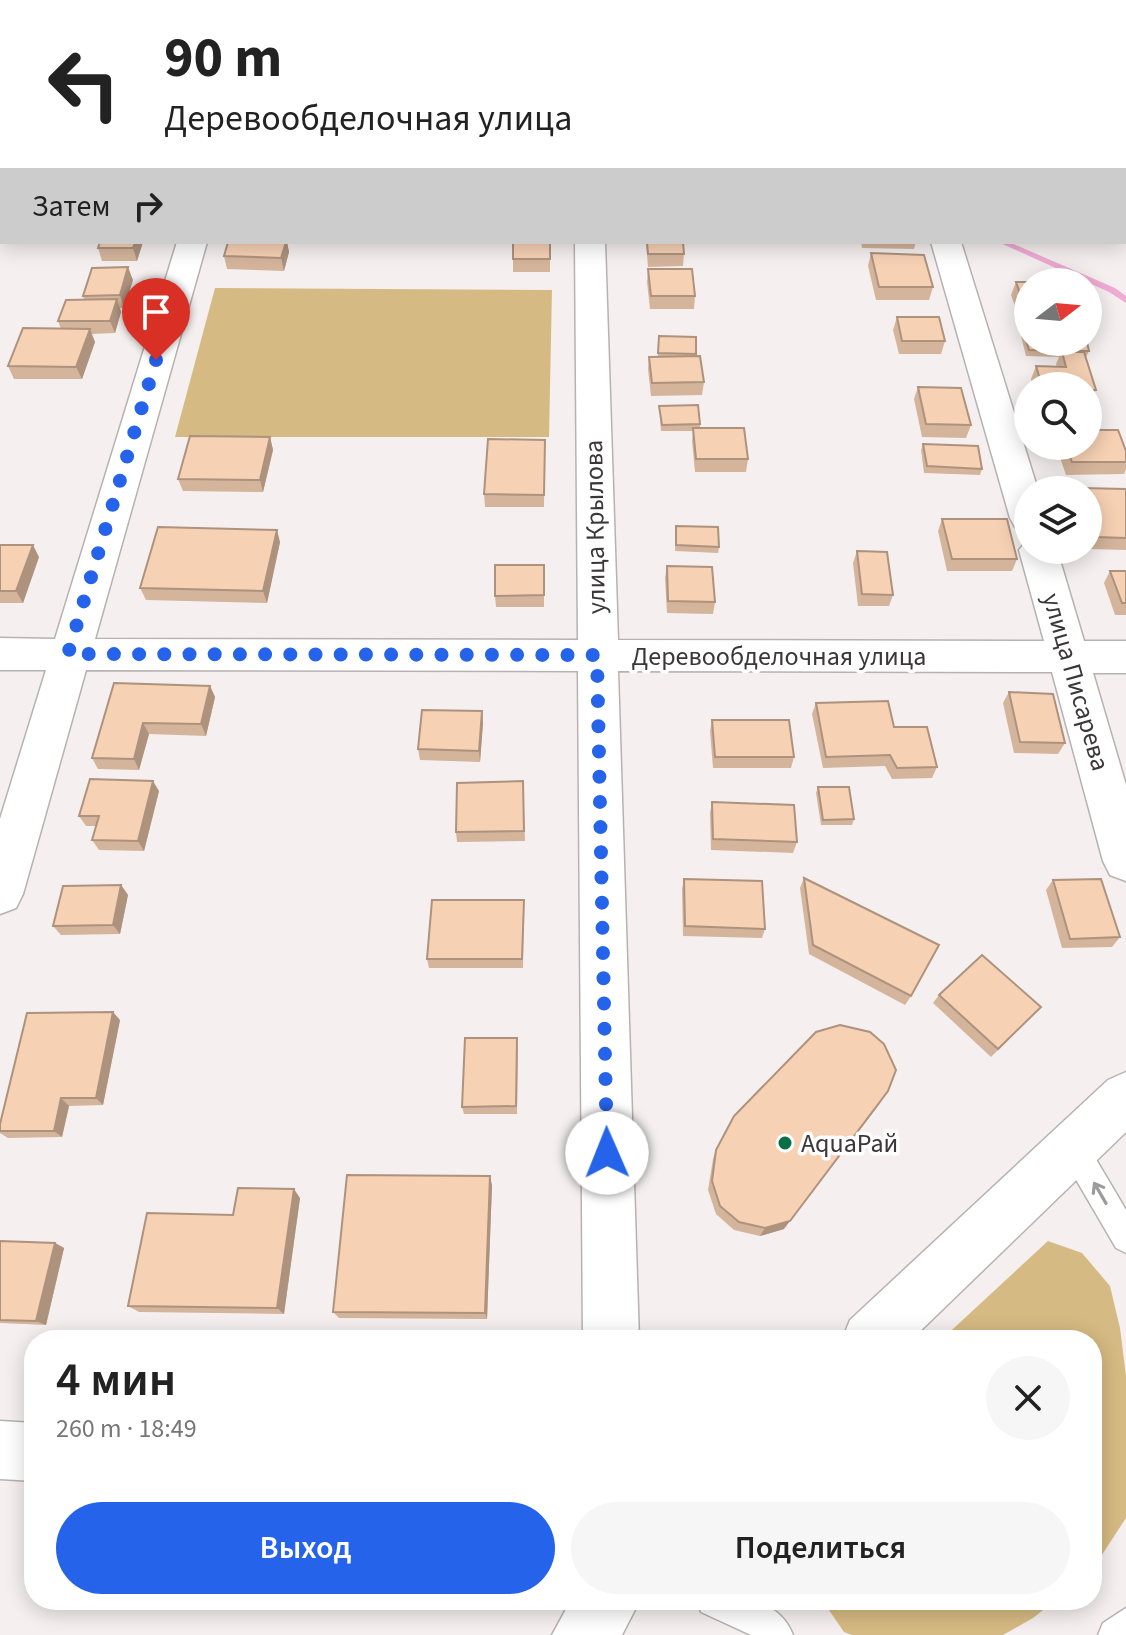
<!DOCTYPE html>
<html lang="ru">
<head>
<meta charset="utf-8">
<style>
  :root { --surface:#fff; --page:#f6f6f6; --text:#222; --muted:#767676; --accent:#2563eb }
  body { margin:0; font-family:"Source Sans 3",sans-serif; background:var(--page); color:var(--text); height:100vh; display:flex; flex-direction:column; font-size:30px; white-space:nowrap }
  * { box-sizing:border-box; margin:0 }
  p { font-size:26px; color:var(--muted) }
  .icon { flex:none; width:44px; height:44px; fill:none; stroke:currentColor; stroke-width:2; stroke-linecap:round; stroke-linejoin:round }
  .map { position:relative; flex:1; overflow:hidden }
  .side { position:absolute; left:24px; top:1330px; width:1078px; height:280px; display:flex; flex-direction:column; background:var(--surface); border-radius:32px; box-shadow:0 4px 20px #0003 }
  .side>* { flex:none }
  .top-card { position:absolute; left:0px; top:0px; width:1126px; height:244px; box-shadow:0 4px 20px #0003; background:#fff; color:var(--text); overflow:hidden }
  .needle { width:52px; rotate:74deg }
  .tools { position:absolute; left:1014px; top:268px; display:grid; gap:16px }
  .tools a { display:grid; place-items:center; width:88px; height:88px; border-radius:50%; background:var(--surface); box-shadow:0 4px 20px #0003; font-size:40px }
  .pin { position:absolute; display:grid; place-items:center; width:68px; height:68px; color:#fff; margin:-82px -34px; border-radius:50% 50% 50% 0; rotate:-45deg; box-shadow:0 0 8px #0007 }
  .pin .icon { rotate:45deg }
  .me { position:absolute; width:88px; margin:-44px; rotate:359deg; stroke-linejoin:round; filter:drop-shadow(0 0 6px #0008) }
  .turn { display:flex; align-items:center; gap:28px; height:168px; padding:0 32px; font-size:36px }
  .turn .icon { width:104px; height:104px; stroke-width:2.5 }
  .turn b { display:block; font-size:56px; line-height:68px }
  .then { display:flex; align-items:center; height:76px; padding:0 32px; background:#0003; gap:16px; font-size:30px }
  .round { display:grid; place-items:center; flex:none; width:84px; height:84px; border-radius:42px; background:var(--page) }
  .head { display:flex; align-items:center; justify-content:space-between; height:136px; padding:0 32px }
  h1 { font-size:48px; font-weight:600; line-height:60px }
  .primary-button { display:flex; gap:16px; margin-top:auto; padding:16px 32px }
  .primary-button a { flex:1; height:92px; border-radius:48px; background:var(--accent); color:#fff; font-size:32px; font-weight:600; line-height:92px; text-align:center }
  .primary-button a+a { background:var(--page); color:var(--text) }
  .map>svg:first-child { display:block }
</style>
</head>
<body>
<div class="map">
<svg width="1126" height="1635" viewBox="0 0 1126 1635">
  <rect width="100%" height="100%" fill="#f5f0ef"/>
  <!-- green -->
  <g fill="#d6ba83">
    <polygon points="215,288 552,290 549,437 175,437"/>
    <polygon points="1048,1241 1082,1253 1110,1286 1120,1328 1126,1376 1126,1518 1092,1570 1092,1340 941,1340"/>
    <polygon points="822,1600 1056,1600 1033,1618 1003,1635 852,1635 844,1632"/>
  </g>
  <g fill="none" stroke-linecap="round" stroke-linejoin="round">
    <!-- stream -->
    <polygon fill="#f0abd4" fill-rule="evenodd" points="998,242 1009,242 1115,288 1126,296 1126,303 1109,292"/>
    <defs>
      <g id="service">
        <polygon points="1074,1135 1084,1139 1126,1210 1126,1253 1116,1248 1064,1159 1060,1149 1064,1139"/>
        <path d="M696,1600C734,1600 776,1593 793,1635H751L701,1612Z"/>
        <polygon points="1126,1608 1126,1635 1098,1635 1103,1623"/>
      </g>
      <g id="minor">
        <rect x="252" y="0" width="24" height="2"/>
        <rect x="575" y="0" width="24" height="2"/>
        <rect x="865" y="0" width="24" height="2"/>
        <rect x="0" y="144" width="2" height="16"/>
        <rect x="1124" y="151" width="2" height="18"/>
        <polygon points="177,242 207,242 95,639 578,640 575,242 605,242 618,640 1044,641 1019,550 1028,539 1028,550 1057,550 1084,641 1126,641 1126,673 1093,673 1126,785 1126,881 1110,875 1103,861 1052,672 618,671 639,1340 583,1340 578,671 86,670 23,894 16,908 0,914 0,819 46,670 0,670 0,638 55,639"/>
        <polygon points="931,242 961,242 1038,490 1028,490 1028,531 1015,527 1010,518"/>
        <polygon points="0,1421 34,1423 34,1481 0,1479"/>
      </g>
      <g id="secondary">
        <polygon points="1126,1072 1126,1132 911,1340 842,1340 850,1320 1108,1080"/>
        <polygon points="571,1600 640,1600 622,1635 552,1635"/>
      </g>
    </defs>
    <!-- service casing -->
    <use href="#service" stroke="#b7b2b1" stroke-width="3"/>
    <!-- minor casing -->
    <use href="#minor" stroke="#b7b2b1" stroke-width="3"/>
    <!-- secondary casing -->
    <use href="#secondary" stroke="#b7b2b1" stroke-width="3"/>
    <!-- service -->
    <use href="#service" fill="#fff" fill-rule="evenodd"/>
    <!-- minor -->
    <use href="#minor" fill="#fff" fill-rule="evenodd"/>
    <!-- secondary -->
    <use href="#secondary" fill="#fff" fill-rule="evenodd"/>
  </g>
  <!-- wall -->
  <g fill="#d4b49b">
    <polygon points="0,0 8,0 9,2 2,2 2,39 0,39"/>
    <polygon points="297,0 338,0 339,1 298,2"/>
    <rect x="907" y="0" width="52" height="2"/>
    <polygon points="1111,0 1126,0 1126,20 1124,20 1124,2 1110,2"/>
    <polygon points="2,107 2,139 0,139 0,111"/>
    <rect x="1124" y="170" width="2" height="34"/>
    <polygon points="143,242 137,261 102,261 98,248"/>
    <polygon points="228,242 287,242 289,252 284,271 227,269 224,256"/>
    <polygon points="550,242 550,272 513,272 513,259"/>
    <polygon points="646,242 683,242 684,254 683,266 648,267"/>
    <polygon points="861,242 916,242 914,249 862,248"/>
    <polygon points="871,253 933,287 929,300 876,300 868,266"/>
    <polygon points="648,269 695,296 694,309 650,309 647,282"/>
    <polygon points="133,280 124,308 120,308 121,312 115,333 91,334 95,342 82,379 14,379 8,366 61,329 58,321 84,299 83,296"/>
    <polygon points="1016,282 1028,282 1028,311 1017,312 1011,295"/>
    <polygon points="897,317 945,341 941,354 899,354 893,330"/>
    <polygon points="1023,330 1089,351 1086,357 1096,390 1090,403 1088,403 1088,386 1033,386 1031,379 1036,366 1057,367 1056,364 1059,357 1026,356 1021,336"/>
    <polygon points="659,336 696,337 696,356 704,382 702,395 651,396 648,369 649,357 658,356"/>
    <polygon points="918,387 971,425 966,438 922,437 914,399"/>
    <polygon points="659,406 700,424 700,428 748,459 746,472 695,472 692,441 693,431 661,431"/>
    <polygon points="270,437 273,450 263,492 183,491 178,479"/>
    <polygon points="545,440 544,507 485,507 484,494"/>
    <polygon points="923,444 982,469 980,475 924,473 921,450"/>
    <polygon points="1056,446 1088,446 1126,451 1126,469 1124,474 1066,475"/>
    <polygon points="1081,488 1126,489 1126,550 1090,549 1088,543 1088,490 1080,490"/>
    <polygon points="942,519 1017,559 1012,571 947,571 938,531"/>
    <polygon points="676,526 719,547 718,553 675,551"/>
    <polygon points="280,542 267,603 146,600 140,588"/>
    <polygon points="0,545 39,557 23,603 0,603"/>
    <polygon points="857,551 893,595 889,606 858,606 853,563"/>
    <polygon points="544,565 544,607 496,607 495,596"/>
    <polygon points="667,566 715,602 713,614 667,613 665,578"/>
    <polygon points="1110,571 1126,571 1126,615 1115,615 1104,583"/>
    <polygon points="114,683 210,686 215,697 206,736 149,734 139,770 98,769 92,758"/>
    <polygon points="1009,692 1065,743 1058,754 1014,753 1003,703"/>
    <polygon points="816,703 894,727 937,767 932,778 892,779 885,766 823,768 812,714"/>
    <polygon points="482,711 483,723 480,762 420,760 418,749"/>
    <polygon points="712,720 794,757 791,768 713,768 710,731"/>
    <polygon points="523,781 525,841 457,842 456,832"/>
    <polygon points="818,787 854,819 852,825 821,825 816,793"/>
    <polygon points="159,791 144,851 99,850 92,840 96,826 86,826 79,816"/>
    <polygon points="712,802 797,842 793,853 711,850 710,813"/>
    <polygon points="804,878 911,996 905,1005 809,954 800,888"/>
    <polygon points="684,879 765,929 762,938 683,936 682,889"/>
    <polygon points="1053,880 1120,937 1112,947 1062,948 1046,890"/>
    <polygon points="121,885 128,895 120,934 61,935 53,926"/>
    <polygon points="524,900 523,968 429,968 427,959"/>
    <polygon points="939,995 1041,1007 991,1057 933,1003"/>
    <polygon points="120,1020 103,1105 69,1106 62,1137 8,1138 0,1133 0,1124"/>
    <polygon points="518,1046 517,1114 464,1114 462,1107"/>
    <polygon points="716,1150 784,1229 760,1236 734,1230 716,1214 708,1190 713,1159"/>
    <polygon points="492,1185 487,1319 339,1318 333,1312"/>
    <polygon points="300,1198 284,1314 139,1312 128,1306 233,1215"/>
    <polygon points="0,1241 55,1243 64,1248 46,1325 0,1323"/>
  </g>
  <!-- shaded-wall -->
  <g fill="#ad927e">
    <polygon points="2,200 2,225 0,229 0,205"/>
    <polygon points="135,242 143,242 137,261 133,248"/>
    <polygon points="286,242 287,242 289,252 284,271 281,258"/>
    <polygon points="128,267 133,280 124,308 120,295"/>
    <polygon points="117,299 121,312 115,333 110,321"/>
    <polygon points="90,329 95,342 82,379 76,367"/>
    <polygon points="270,437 273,450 263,492 260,480"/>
    <polygon points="277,530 280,542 267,603 263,591"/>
    <polygon points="33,545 39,557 23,603 16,591"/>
    <polygon points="210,686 215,697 206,736 201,724"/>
    <polygon points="482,711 483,723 480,762 479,751"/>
    <polygon points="143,723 149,734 139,770 134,759"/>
    <polygon points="153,781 159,791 144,851 138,841"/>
    <polygon points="121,885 128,895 120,934 113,925"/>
    <polygon points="113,1012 120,1020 103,1105 96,1098"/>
    <polygon points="61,1098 69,1106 62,1137 54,1131"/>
    <polygon points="881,1102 784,1229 760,1236 765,1228"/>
    <polygon points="490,1176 492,1185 487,1319 485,1313"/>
    <polygon points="294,1189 300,1198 284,1314 277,1308"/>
    <polygon points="55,1243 64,1248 46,1325 36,1321"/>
  </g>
  <!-- building -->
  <g fill="#f7d1b4" stroke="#ad927e" stroke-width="2">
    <polygon points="0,0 7,0 6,2 2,2 2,9 0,9"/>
    <polygon points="55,0 77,0 76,2 54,2"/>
    <rect x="189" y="0" width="33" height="2"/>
    <rect x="452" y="0" width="24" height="2"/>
    <rect x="496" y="0" width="32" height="2"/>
    <polygon points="660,0 700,0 701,2 660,2"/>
    <polygon points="758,0 776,0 777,2 759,2"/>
    <polygon points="827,0 856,0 857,2 827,2"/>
    <polygon points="1036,0 1067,0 1068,2 1036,2"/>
    <polygon points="1119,0 1126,0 1126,8 1124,8 1124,2 1120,2"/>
    <rect x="0" y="9" width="2" height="18"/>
    <polygon points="2,107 2,126 0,126 0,111"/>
    <polygon points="1124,170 1126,170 1126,186 1124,182"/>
    <polygon points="0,187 2,187 2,200 0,205"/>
    <polygon points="100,242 135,242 133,248 98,248"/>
    <polygon points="228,242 286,242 281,258 224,256"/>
    <rect x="513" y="242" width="37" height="17"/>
    <polygon points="647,242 683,242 684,254 648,254"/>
    <polygon points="871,253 924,255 933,287 879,287"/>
    <polygon points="128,267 120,295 83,296 92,268"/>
    <polygon points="648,269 692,269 695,296 651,296"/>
    <polygon points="1016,282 1028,282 1028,299 1022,299"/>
    <polygon points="117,299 110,321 58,321 66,300"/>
    <polygon points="897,317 939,317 945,341 902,341"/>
    <polygon points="23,328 90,329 76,367 8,366"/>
    <polygon points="1023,330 1028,330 1028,342 1087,342 1089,351 1029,350"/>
    <polygon points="659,336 696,337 696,354 658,353"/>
    <polygon points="1062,352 1084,352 1096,390 1088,390 1088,386 1042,386 1036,366 1066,367"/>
    <polygon points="700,356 704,382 652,383 649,357"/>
    <polygon points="918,387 961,388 971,425 926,424"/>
    <polygon points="698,405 700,424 662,425 659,406"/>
    <polygon points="693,428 744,428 748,459 696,459"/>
    <polygon points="1088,430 1118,430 1126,451 1126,462 1072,462 1066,446 1088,446"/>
    <polygon points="190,436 270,437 260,480 178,479"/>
    <polygon points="488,439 545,440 544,495 484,494"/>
    <polygon points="923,444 978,446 982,469 927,466"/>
    <polygon points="1081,488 1126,489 1126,538 1096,537 1088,510 1088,490 1082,490"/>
    <polygon points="942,519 1007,519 1017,559 952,559"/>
    <polygon points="676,526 718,527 719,547 676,545"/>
    <polygon points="158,527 277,530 263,591 140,588"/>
    <polygon points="0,545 33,545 16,591 0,591"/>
    <polygon points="857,551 887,552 893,595 862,594"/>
    <polygon points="495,565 544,565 544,595 495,596"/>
    <polygon points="667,566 712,567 715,602 668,601"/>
    <polygon points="1110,571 1126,571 1126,603 1122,603"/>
    <polygon points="114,683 210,686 201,724 143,723 134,759 92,758"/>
    <polygon points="1009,692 1053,694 1065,743 1020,742"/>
    <polygon points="888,701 894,727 927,727 937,767 897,768 890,755 826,757 816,703"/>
    <polygon points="422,710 482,711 479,751 418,749"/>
    <polygon points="712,720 789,720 794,757 715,757"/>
    <polygon points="90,779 153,781 138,841 92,840 99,816 79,816"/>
    <polygon points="523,781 524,831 456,832 457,783"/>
    <polygon points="818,787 849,787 854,819 823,820"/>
    <polygon points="712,802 794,805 797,842 713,839"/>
    <polygon points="804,878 939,945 911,996 813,945"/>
    <polygon points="684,879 762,881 765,929 685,926"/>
    <polygon points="1101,879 1120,937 1070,939 1053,880"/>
    <polygon points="121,885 113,925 53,926 63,886"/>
    <polygon points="432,900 524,900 522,959 427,959"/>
    <polygon points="982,955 1041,1007 998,1049 939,995"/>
    <polygon points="113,1012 96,1098 61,1098 54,1131 0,1131 0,1124 27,1013"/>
    <polygon points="840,1025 870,1032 884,1044 896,1070 888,1091 790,1221 765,1228 739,1222 720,1206 712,1181 716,1150 734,1116 816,1032"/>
    <polygon points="465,1038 517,1038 516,1106 462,1107"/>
    <polygon points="347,1175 490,1176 485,1313 333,1312"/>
    <polygon points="238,1188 294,1189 277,1308 128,1306 147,1213 233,1215"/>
    <polygon points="0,1241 55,1243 36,1321 0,1320"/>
  </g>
  <!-- one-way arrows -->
  <defs><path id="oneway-shaft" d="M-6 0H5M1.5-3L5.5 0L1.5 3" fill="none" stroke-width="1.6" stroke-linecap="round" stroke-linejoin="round" transform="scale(2)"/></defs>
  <use stroke="#9c9b9b" href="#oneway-shaft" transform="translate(1100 1193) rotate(-120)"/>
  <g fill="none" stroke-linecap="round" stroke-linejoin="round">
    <!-- route -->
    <polyline stroke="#2563eb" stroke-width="14" stroke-dasharray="0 25.2" points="156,360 68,654 597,655 607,1153"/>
  </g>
  <!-- markers -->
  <circle fill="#066f46" stroke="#fffefe" stroke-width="3" cx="785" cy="1143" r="8"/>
  <g text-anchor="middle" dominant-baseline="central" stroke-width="7" stroke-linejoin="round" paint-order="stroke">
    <!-- street labels -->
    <g font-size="26" fill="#393737" stroke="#fffefe">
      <text transform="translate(595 527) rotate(-91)">улица Крылова</text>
      <text x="779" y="656">Деревообделочная улица</text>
      <text transform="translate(1076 682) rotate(74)">улица Писарева</text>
    </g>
    <!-- poi labels -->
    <g font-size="26" fill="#393737" stroke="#fffefe" text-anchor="start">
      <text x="801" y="1143">AquaРай</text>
    </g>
  </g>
</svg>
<div class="tools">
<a><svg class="needle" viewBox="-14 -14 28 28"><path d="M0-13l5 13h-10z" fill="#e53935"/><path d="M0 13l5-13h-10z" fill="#767676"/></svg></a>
<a><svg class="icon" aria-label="search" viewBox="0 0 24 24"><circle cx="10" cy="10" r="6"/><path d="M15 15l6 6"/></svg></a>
<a><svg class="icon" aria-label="layers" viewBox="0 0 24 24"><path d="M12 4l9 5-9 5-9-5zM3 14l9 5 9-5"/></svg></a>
</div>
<div class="pin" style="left:156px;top:360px;background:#d93025"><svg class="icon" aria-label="arrive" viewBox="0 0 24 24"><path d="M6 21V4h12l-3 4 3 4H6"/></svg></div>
<svg class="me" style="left:607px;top:1153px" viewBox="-20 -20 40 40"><circle r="19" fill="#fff"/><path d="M0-13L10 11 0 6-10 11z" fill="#2563eb"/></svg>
<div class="top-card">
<div class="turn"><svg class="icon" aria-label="left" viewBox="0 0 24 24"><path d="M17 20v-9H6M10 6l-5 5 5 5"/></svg><div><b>90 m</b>Деревообделочная улица</div></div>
<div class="then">Затем<svg class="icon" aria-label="right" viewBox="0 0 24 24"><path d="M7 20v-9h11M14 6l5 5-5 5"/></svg></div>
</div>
<section class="side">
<div class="head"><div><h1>4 мин</h1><p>260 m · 18:49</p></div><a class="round"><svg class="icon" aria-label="close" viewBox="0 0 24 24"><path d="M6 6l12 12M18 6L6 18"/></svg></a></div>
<div class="primary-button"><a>Выход</a><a>Поделиться</a></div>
</section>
</div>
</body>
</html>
